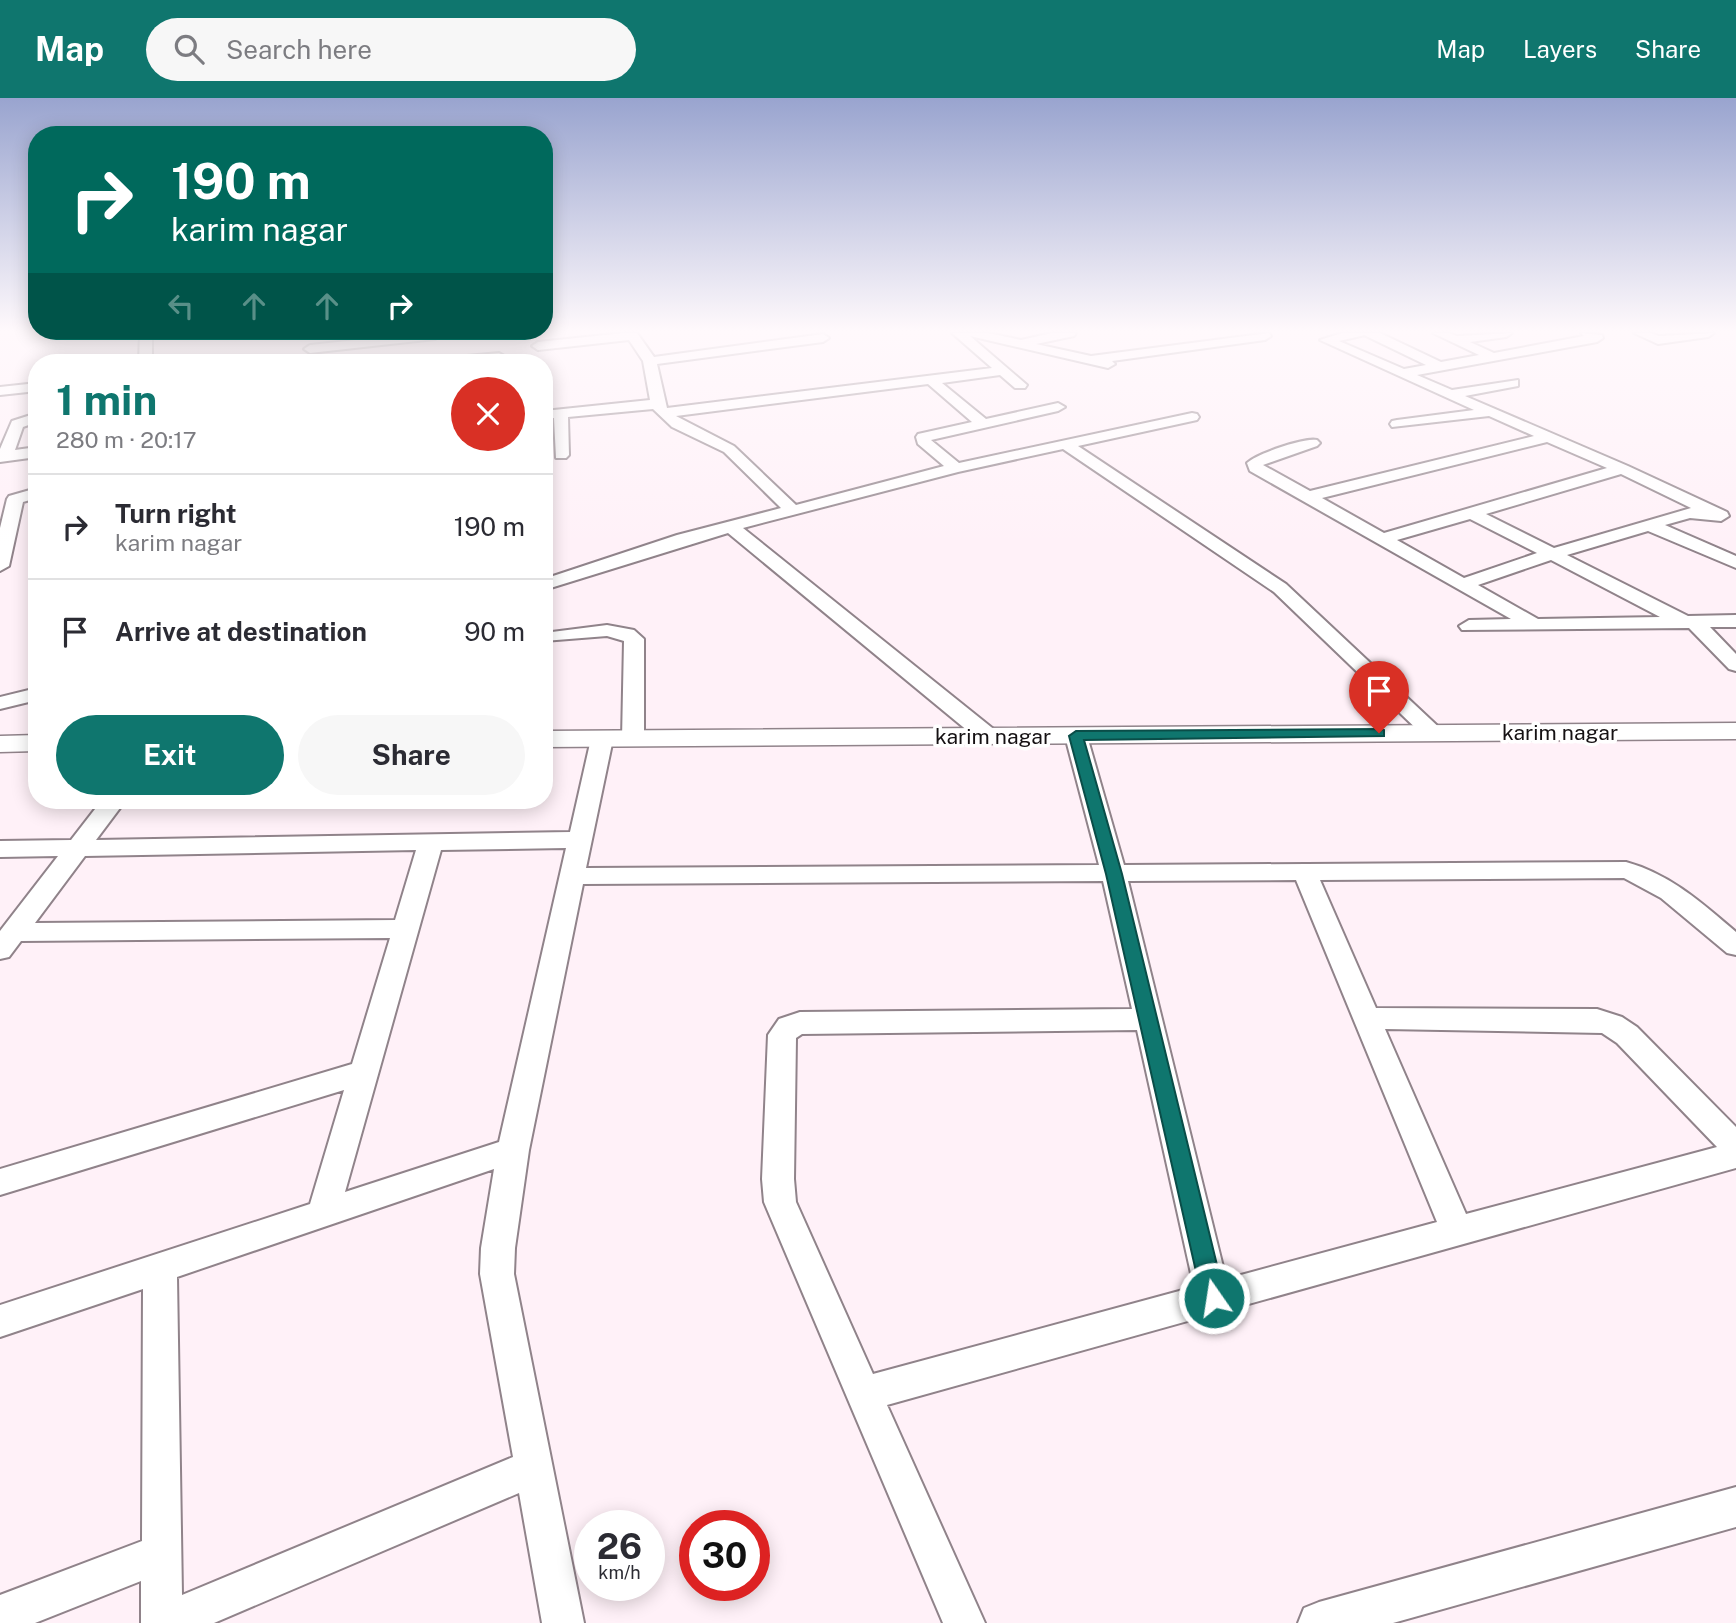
<!DOCTYPE html>
<html lang="en">
<head>
<meta charset="utf-8">
<style>
  :root { --surface:#fff; --page:#f7f7f7; --text:#2b2b33; --muted:#7c7c81; --line:#e1e1e2; --accent:#0f766e }
  body { margin:0; font-family:"Public Sans",sans-serif; background:var(--page); color:var(--text); height:100vh; display:flex; flex-direction:column; font-size:26px; white-space:nowrap }
  * { box-sizing:border-box; margin:0 }
  p { font-size:23px; color:var(--muted) }
  .icon { flex:none; width:38px; height:38px; fill:none; stroke:currentColor; stroke-width:2; stroke-linecap:round; stroke-linejoin:round }
  .map { position:relative; flex:1; overflow:hidden }
  .side { position:absolute; left:28px; top:256px; width:525px; height:455px; display:flex; flex-direction:column; background:var(--surface); border-radius:28px; box-shadow:0 4px 18px #0003 }
  .side>* { flex:none }
  .banner { position:absolute; left:28px; top:28px; width:525px; height:214px; border-radius:28px; box-shadow:0 4px 18px #0003; background:#00695c; color:#fff; overflow:hidden }
  .speed { position:absolute; left:574px; top:1412px; display:flex; gap:14px; font-size:35px; font-weight:700; text-align:center }
  .speed>* { display:grid; place-content:center; width:91px; height:91px; border-radius:50%; background:var(--surface); box-shadow:0 4px 18px #0003; line-height:1 }
  .speed small { font-size:18px; font-weight:400 }
  .speed .limit { border:10px solid #d22; background:#fff; color:#111 }
  .pin { position:absolute; display:grid; place-items:center; width:60px; height:60px; color:#fff; margin:-72px -30px; border-radius:50% 50% 50% 0; rotate:-45deg; box-shadow:0 0 7px #0007 }
  .pin .icon { rotate:45deg }
  .me { position:absolute; width:77px; margin:-38px; rotate:347deg; stroke-linejoin:round; filter:drop-shadow(0 0 5px #0008) }
  .turn { display:flex; align-items:center; gap:24px; height:147px; padding:0 28px; font-size:32px }
  .turn .icon { width:91px; height:91px; stroke-width:2.5 }
  .turn b { display:block; font-size:49px; line-height:60px }
  .lanes { display:flex; align-items:center; height:66px; padding:0 28px; background:#0003; justify-content:center; gap:35px; direction:ltr }
  .lanes .off { opacity:.35 }
  .round { display:grid; place-items:center; flex:none; width:74px; height:74px; border-radius:37px; background:var(--page) }
  .head { display:flex; align-items:center; justify-content:space-between; height:119px; padding:0 28px }
  h1 { font-size:42px; font-weight:700; line-height:52px; color:var(--accent) }
  .primary-button { display:flex; gap:14px; margin-top:auto; padding:14px 28px }
  .primary-button a { flex:1; height:80px; border-radius:42px; background:var(--accent); color:#fff; font-size:28px; font-weight:700; line-height:80px; text-align:center }
  .primary-button a+a { background:var(--page); color:var(--text) }
  ul { padding:0; list-style:none }
  li { display:flex; align-items:center; gap:21px; height:105px; padding:0 28px; border-top:2px solid var(--line) }
  li div { flex:1 }
  li b { display:block; font-size:26px }
  li em { font-style:normal }
  header { display:flex; align-items:center; gap:42px; box-sizing:border-box; height:98px; padding:0 35px; background:var(--accent); color:#fff }
  header strong { font-size:33px }
  nav { display:flex; gap:38px; margin-inline-start:auto; font-size:24px }
  .search { width:490px; height:63px; background:var(--page); display:flex; align-items:center; gap:18px; box-sizing:border-box; padding:0 24px; border-radius:38px; color:var(--muted); font-size:26px }
  .map>svg:first-child { display:block }
</style>
</head>
<body>
<header>
<strong>Map</strong>
<div class="search"><svg class="icon" aria-label="search" viewBox="0 0 24 24"><circle cx="10" cy="10" r="6"/><path d="M15 15l6 6"/></svg>Search here</div>
<nav><a>Map</a><a>Layers</a><a>Share</a></nav>
</header>
<div class="map">
<svg width="1736" height="1525" viewBox="0 0 1736 1525">
  <rect width="100%" height="100%" fill="#fff1f8"/>
  <g fill="none" stroke-linecap="round" stroke-linejoin="round">
    <defs>
      <g id="minor">
        <polygon points="140,235 152,235 152,264 139,264"/>
        <polygon points="420,235 441,237 435,241 310,255 304,251 310,247"/>
        <path d="M624,235H637L654,259L823,236L829,240L823,244L657,266L667,310L992,270L952,235H988L1021,242L1052,235H1076L1074,238L1036,246L1091,258L1269,235L1271,238L1265,242L1112,263L1115,266L1108,270L970,238L1027,287L1025,290H1015L1000,277L942,285L986,321L1058,305L1065,309L1058,313L931,342L959,365L1192,315L1197,316L1199,319L1197,322L1078,348L1286,486L1445,635L1442,640H1426L1274,494L1063,351L958,374L743,430L996,633L999,638L996,643H980L728,435L544,492V481L677,437L781,410L724,354L672,329L653,311L568,319L569,357L566,360H556L554,320L544,321V313L650,302L643,263L629,242L538,252L532,248L538,244ZM928,286L972,324L918,336L916,339L918,346L944,368L796,407L734,348L676,318Z"/>
        <path d="M1342,235H1380L1441,264L1479,257L1433,235H1449L1457,238L1512,235L1506,239L1470,244L1494,255L1584,238L1581,235L1602,237L1603,240L1597,244L1417,277L1452,292L1518,282V288L1465,298L1628,368L1727,414L1729,418L1721,423L1690,420L1665,427L1736,458V470L1648,433L1567,457L1688,518L1736,517V529H1710L1736,556V573L1729,571L1689,530L1462,532L1459,528L1469,522L1511,521L1250,373L1247,365C1256,356 1305,339 1317,342L1320,345L1317,348L1263,367L1310,393L1534,338L1489,318L1392,329L1390,326L1392,323L1397,322L1474,312L1320,242ZM1365,237L1366,238L1426,267L1404,271L1339,243ZM1547,344L1607,370L1384,435L1322,400ZM1621,376L1691,410L1554,450L1486,416ZM1470,421L1537,455L1464,480L1397,442ZM1551,462L1660,519L1538,521L1478,487Z"/>
        <polygon points="1634,235 1651,235 1659,238 1714,235 1708,239 1658,246"/>
        <polygon points="499,255 506,259 504,262 438,264 445,260"/>
        <polygon points="37,285 37,293 0,297 0,289"/>
        <polygon points="37,315 37,324 23,329 15,352 37,349 37,359 0,364 0,351 12,323"/>
        <polygon points="37,390 37,400 23,404 9,468 0,473 0,430 7,401 9,398"/>
        <polygon points="607,527 634,532 644,541 644,641 641,646 625,646 622,641 624,543 607,538 544,543 544,535"/>
        <polygon points="37,590 37,602 0,611 0,599"/>
        <path d="M1076,631L1084,633L1087,638L1124,767L1626,764C1670,776 1702,805 1736,834V857L1727,855L1661,800L1624,780L1320,782L1376,910L1597,911L1622,919L1637,929L1736,1029V1070L887,1307L985,1525H943L764,1104L762,1081L768,937L779,921L800,914L1132,911L1103,783L583,786L529,1052L515,1150L514,1176L584,1525H542L519,1395L214,1525H141V1483L35,1525H0V1497L142,1443L143,1191L0,1239V1207L310,1106L344,992L0,1097V1071L352,966L390,840L21,843L9,859L0,861V833L58,758L0,759V743L71,742L102,702H126L96,742L570,734L591,641L594,636H610L613,641L586,770L1099,767L1065,638L1068,633ZM566,750L499,1044L345,1094L441,752ZM416,752L395,822L35,825L85,758ZM1296,782L1437,1124L1226,1181L1128,783ZM1385,931L1602,935L1617,945L1717,1049L1466,1116ZM1137,932L1194,1189L873,1276L796,1104L794,1081L796,940L802,936ZM494,1071L481,1150L480,1176L513,1359L182,1497L177,1179Z"/>
        <polygon points="1736,1389 1736,1429 1393,1525 1298,1525 1304,1510 1319,1504"/>
      </g>
      <g id="tertiary">
        <polygon points="1736,625 1736,641 544,649 544,633"/>
        <polygon points="37,637 37,653 0,654 0,638"/>
      </g>
    </defs>
    <!-- minor casing -->
    <use href="#minor" stroke="#90838a" stroke-width="4"/>
    <!-- tertiary casing -->
    <use href="#tertiary" stroke="#90838a" stroke-width="3"/>
    <!-- minor -->
    <use href="#minor" fill="#fff" fill-rule="evenodd"/>
    <!-- tertiary -->
    <use href="#tertiary" fill="#fff" fill-rule="evenodd"/>
  </g>
  <!-- sky -->
  <linearGradient id="sky" x2="0" y2="1"><stop stop-color="#99a4cf"/><stop offset="0.52" stop-color="#fff9fc"/><stop offset="1" stop-color="#fff9fc" stop-opacity="0"/></linearGradient>
  <rect width="1736" height="448" fill="url(#sky)"/>
  <!-- route -->
  <polygon fill="#0f766e" stroke="#0a4d48" stroke-width="2" points="1379,631 1384,632 1384,638 1084,642 1122,776 1225,1200 1222,1208 1214,1211 1206,1208 1202,1200 1106,776 1069,638 1076,633"/>
  <g text-anchor="middle" dominant-baseline="central" stroke-width="7" stroke-linejoin="round" paint-order="stroke">
    <!-- street labels -->
    <g font-size="21" fill="#151113" stroke="#fff">
      <text x="1560" y="634">karim nagar</text>
      <text x="993" y="638">karim nagar</text>
    </g>
  </g>
</svg>
<div class="speed"><div>26<small>km/h</small></div><div class="limit">30</div></div>
<div class="pin" style="left:1379px;top:635px;background:#d93025"><svg class="icon" aria-label="arrive" viewBox="0 0 24 24"><path d="M6 21V4h12l-3 4 3 4H6"/></svg></div>
<svg class="me" style="left:1214px;top:1200px" viewBox="-20 -20 40 40"><circle r="17" fill="#0f766e" stroke="#fff" stroke-width="3"/><path d="M0-11L8 9 0 5-8 9z" fill="#fff"/></svg>
<div class="banner">
<div class="turn"><svg class="icon" aria-label="right" viewBox="0 0 24 24"><path d="M7 20v-9h11M14 6l5 5-5 5"/></svg><div><b>190 m</b>karim nagar</div></div>
<div class="lanes"><svg class="icon off" aria-label="left" viewBox="0 0 24 24"><path d="M17 20v-9H6M10 6l-5 5 5 5"/></svg><svg class="icon off" aria-label="ahead" viewBox="0 0 24 24"><path d="M12 20V5M6 11l6-6 6 6"/></svg><svg class="icon off" aria-label="ahead" viewBox="0 0 24 24"><path d="M12 20V5M6 11l6-6 6 6"/></svg><svg class="icon" aria-label="right" viewBox="0 0 24 24"><path d="M7 20v-9h11M14 6l5 5-5 5"/></svg></div>
</div>
<section class="side">
<div class="head"><div><h1>1 min</h1><p>280 m · 20:17</p></div><a class="round" style="background:#d93025;color:#fff"><svg class="icon" aria-label="close" viewBox="0 0 24 24"><path d="M6 6l12 12M18 6L6 18"/></svg></a></div>
<ul>
<li><svg class="icon" aria-label="right" viewBox="0 0 24 24"><path d="M7 20v-9h11M14 6l5 5-5 5"/></svg><div><b>Turn right</b><p>karim nagar</p></div><em>190 m</em></li>
<li><svg class="icon" aria-label="arrive" viewBox="0 0 24 24"><path d="M6 21V4h12l-3 4 3 4H6"/></svg><div><b>Arrive at destination</b></div><em>90 m</em></li>
</ul>
<div class="primary-button"><a>Exit</a><a>Share</a></div>
</section>
</div>
</body>
</html>
